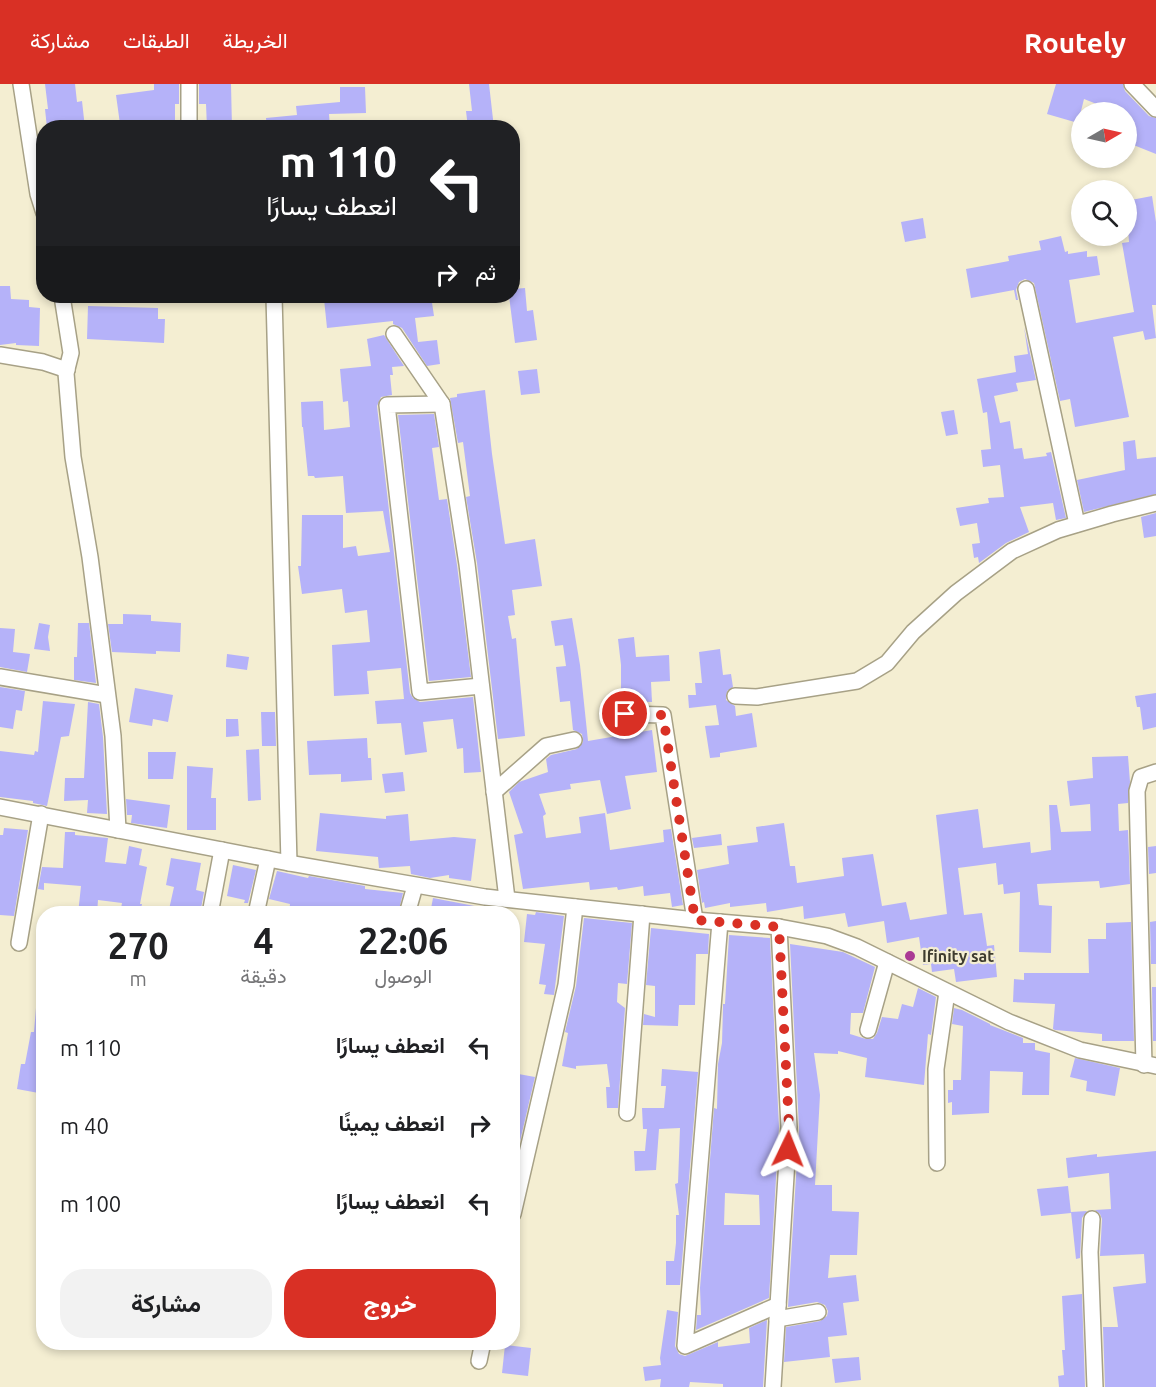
<!DOCTYPE html>
<html lang="ar">
<head>
<meta charset="utf-8">
<style>
  :root { --surface:#fff; --page:#f2f2f2; --text:#202124; --muted:#757577; --accent:#d93025 }
  body { margin:0; font-family:Ubuntu,Vazirmatn,sans-serif; background:var(--page); color:var(--text); direction:rtl; height:100vh; display:flex; flex-direction:column; font-size:22px; white-space:nowrap }
  * { box-sizing:border-box; margin:0 }
  p { font-size:20px; color:var(--muted) }
  .icon { flex:none; width:33px; height:33px; fill:none; stroke:currentColor; stroke-width:2; stroke-linecap:round; stroke-linejoin:round }
  .map { position:relative; flex:1; overflow:hidden; direction:ltr }
  .side { position:absolute; left:36px; top:822px; width:484px; height:444px; display:flex; flex-direction:column; background:var(--surface); border-radius:24px; box-shadow:0 3px 9px #0003; direction:rtl }
  .side>* { flex:none }
  .hud { position:absolute; left:36px; top:36px; width:484px; height:183px; border-radius:24px; box-shadow:0 3px 9px #0003; direction:rtl; background:#202124; color:#fff; overflow:hidden }
  .needle { width:39px; rotate:81deg }
  .controls { position:absolute; left:1071px; top:18px; display:grid; gap:12px }
  .controls a { display:grid; place-items:center; width:66px; height:66px; border-radius:50%; background:var(--surface); box-shadow:0 3px 9px #0003; font-size:30px }
  .pin { position:absolute; display:grid; place-items:center; width:51px; height:51px; color:#fff; margin:-26px; border:3px solid #fff; border-radius:50%; box-shadow:0 2px 6px #0007 }
  .me { position:absolute; width:66px; margin:-33px; rotate:2deg; stroke-linejoin:round; filter:drop-shadow(0 0 4px #0008) }
  .turn { display:flex; align-items:center; gap:21px; height:126px; padding:0 24px; font-size:27px }
  .turn .icon { width:78px; height:78px; stroke-width:2.5 }
  .turn b { display:block; font-size:42px; line-height:51px }
  .then { display:flex; align-items:center; height:57px; padding:0 24px; background:#0003; gap:12px; font-size:22px }
  .eta { display:flex; justify-content:space-evenly; align-items:center; height:102px; text-align:center }
  .eta b { font-size:36px; font-weight:700; line-height:42px }
  .cta { display:flex; gap:12px; margin-top:auto; padding:12px 24px }
  .cta a { flex:1; height:69px; border-radius:24px; background:var(--accent); color:#fff; font-size:24px; font-weight:700; line-height:69px; text-align:center }
  .cta a+a { background:var(--page); color:var(--text) }
  ul { padding:0; list-style:none }
  li { display:flex; align-items:center; gap:18px; height:78px; padding:0 24px }
  li div { flex:1 }
  li b { display:block; font-size:22px }
  li em { font-style:normal }
  header { display:flex; align-items:center; gap:36px; box-sizing:border-box; height:84px; padding:0 30px; background:var(--accent); color:#fff }
  header strong { font-size:28px }
  nav { display:flex; gap:33px; margin-inline-start:auto; font-size:21px }
  .map>svg:first-child { display:block }
</style>
</head>
<body>
<header>
<strong>Routely</strong>
<nav><a>الخريطة</a><a>الطبقات</a><a>مشاركة</a></nav>
</header>
<div class="map">
<svg width="1156" height="1303" viewBox="0 0 1156 1303">
  <rect width="100%" height="100%" fill="#f4eed2"/>
  <!-- building -->
  <g fill="#b5b2f9" fill-rule="evenodd">
    <polygon points="45,0 75,0 77,18 82,17 85,44 47,44 45,25 48,25"/>
    <polygon points="154,0 179,0 179,20 175,20 175,44 155,44 155,36 120,40 116,11 154,6"/>
    <polygon points="199,0 231,0 232,44 207,44 206,20 199,20"/>
    <polygon points="469,0 489,0 494,44 468,44 466,27 472,27"/>
    <polygon points="1056,0 1123,0 1125,7 1149,32 1156,34 1156,70 1126,58 1126,28 1117,28 1084,15 1078,39 1047,30"/>
    <polygon points="340,3 365,3 366,29 329,30 330,44 267,44 266,34 297,31 296,22 340,18"/>
    <polygon points="1152,112 1156,138 1156,221 1152,221 1156,254 1145,256 1143,247 1113,253 1129,333 1075,343 1070,315 1060,317 1034,199 1025,195 1019,198 1016,206 1018,216 1016,216 1014,206 971,214 966,185 1009,177 1008,172 1041,166 1039,157 1061,152 1065,168 1068,167 1068,170 1087,167 1087,173 1097,172 1100,191 1069,196 1076,239 1134,228 1122,159 1129,158 1126,117"/>
    <polygon points="923,134 926,154 905,158 901,138"/>
    <polygon points="0,202 10,202 11,215 29,216 29,223 40,224 39,262 16,261 16,259 0,261"/>
    <polygon points="525,204 527,227 533,226 537,256 515,259 509,212 513,212 513,205"/>
    <polygon points="360,212 409,212 409,213 431,212 434,232 415,234 418,258 437,256 440,280 427,282 402,244 393,240 393,237 327,244 324,215"/>
    <polygon points="88,222 158,224 158,235 165,235 164,259 87,255"/>
    <polygon points="1024,243 1036,296 1016,299 1018,307 994,312 1000,339 1010,337 1014,365 1022,364 1024,375 1047,372 1046,369 1051,368 1066,434 1056,436 1053,419 1020,423 1029,448 1006,459 979,479 978,473 974,474 972,460 980,459 977,439 960,442 956,424 989,419 988,414 1004,413 1000,381 983,383 981,366 991,365 987,328 983,329 977,295 1016,288 1014,272 1028,270"/>
    <polygon points="384,251 404,282 392,283 393,291 390,291 392,311 381,313 377,322 410,609 413,614 420,618 473,613 481,688 464,689 463,664 457,665 453,635 423,638 427,668 405,671 401,639 377,640 375,617 404,615 401,584 367,587 369,610 334,612 332,561 370,558 367,526 345,529 342,505 302,510 298,482 301,482 302,431 343,431 343,464 356,462 358,472 390,468 383,427 346,429 343,392 315,394 314,392 308,392 303,343 302,343 301,318 323,317 324,346 350,343 348,317 343,318 340,285 371,282 367,255"/>
    <polygon points="537,285 540,309 521,311 518,287"/>
    <polygon points="485,306 492,370 505,460 535,455 542,502 512,506 515,531 508,532 512,555 516,554 525,652 498,655 477,479 466,413 470,412 463,358 458,359 450,314 457,313 457,310"/>
    <polygon points="954,326 958,350 946,352 941,328"/>
    <polygon points="434,330 439,363 432,364 439,416 447,415 457,481 471,593 429,597 398,331"/>
    <polygon points="1135,356 1137,375 1156,373 1156,410 1084,428 1077,396 1125,386 1123,358"/>
    <polygon points="1156,429 1156,452 1144,454 1141,433"/>
    <polygon points="123,530 151,531 151,537 181,539 180,568 156,567 156,570 112,568 108,540 123,540"/>
    <polygon points="572,534 580,581 588,657 652,646 657,688 625,692 631,725 607,730 600,696 570,700 571,705 539,710 546,730 543,732 546,754 581,749 579,733 605,729 610,766 664,758 663,746 671,745 683,821 672,823 670,809 644,812 643,802 618,806 617,803 590,806 589,798 523,805 514,751 523,749 509,708 519,698 548,688 546,675 551,671 577,665 583,658 582,650 573,646 570,617 560,618 556,583 566,582 563,561 555,562 551,537"/>
    <polygon points="39,539 50,541 48,553 50,567 34,565"/>
    <polygon points="78,539 89,539 96,599 74,596 74,573 77,573"/>
    <polygon points="0,544 15,545 13,568 30,570 27,588 0,583"/>
    <polygon points="634,553 636,573 669,571 670,597 651,598 652,618 621,617 621,581 618,555"/>
    <polygon points="720,565 723,591 731,590 733,603 727,607 726,616 735,622 736,632 752,629 757,663 720,669 720,673 710,674 705,642 719,641 716,621 689,624 688,611 696,611 695,599 702,599 699,568"/>
    <polygon points="227,570 249,573 247,586 226,583"/>
    <polygon points="0,603 25,607 22,627 16,626 13,645 0,643"/>
    <polygon points="135,604 173,611 168,638 153,635 152,642 129,638"/>
    <polygon points="1156,609 1156,643 1143,646 1140,623 1137,623 1135,612"/>
    <polygon points="43,617 75,620 69,652 61,653 47,722 33,719 33,717 0,713 0,667 34,671 35,667 38,668"/>
    <polygon points="88,618 99,620 103,653 107,730 87,729 88,716 64,717 65,694 84,694"/>
    <polygon points="261,628 275,628 276,662 262,662"/>
    <polygon points="226,635 238,635 239,652 226,653"/>
    <polygon points="367,654 368,674 371,674 372,696 341,698 341,690 309,691 307,657"/>
    <polygon points="259,665 261,716 248,717 246,666"/>
    <polygon points="148,668 176,668 173,695 148,695"/>
    <polygon points="1128,672 1130,698 1128,719 1118,720 1119,747 1128,746 1130,800 1100,804 1099,797 1037,800 1039,821 1052,822 1051,869 1019,868 1020,808 1004,810 1003,800 998,801 996,779 958,784 964,831 982,829 987,862 994,861 997,893 956,898 954,885 932,888 931,880 923,881 919,853 887,859 884,837 848,843 845,829 804,835 803,822 767,828 766,819 730,823 730,819 705,824 704,818 702,819 697,786 729,780 727,762 758,758 756,743 784,739 790,782 795,782 797,799 844,792 842,774 873,770 882,822 906,818 910,836 947,830 936,731 978,725 983,764 1030,758 1031,769 1051,766 1049,721 1057,721 1061,748 1091,747 1090,720 1070,722 1067,697 1093,694 1092,673"/>
    <polygon points="187,682 213,684 211,714 216,714 216,746 187,746"/>
    <polygon points="403,688 405,707 385,709 382,690"/>
    <polygon points="126,715 170,721 167,744 131,739 132,731 127,731"/>
    <polygon points="320,729 386,735 386,732 408,730 410,757 454,753 476,755 471,797 449,794 449,791 430,794 411,790 410,782 379,784 378,773 316,767"/>
    <polygon points="4,744 28,746 14,832 0,831 0,751 3,751"/>
    <polygon points="65,748 75,748 75,751 108,754 105,778 126,780 129,762 142,765 139,781 147,783 140,820 142,820 140,830 120,830 122,819 98,816 97,830 78,830 81,802 44,799 44,806 38,805 42,783 63,784"/>
    <polygon points="721,750 722,761 694,764 692,754"/>
    <polygon points="1156,762 1156,789 1149,790 1148,763"/>
    <polygon points="171,774 201,779 196,806 204,808 200,830 168,830 174,803 166,801"/>
    <polygon points="233,781 256,786 248,819 244,819 245,816 227,812"/>
    <polygon points="277,787 308,794 309,792 365,802 365,805 403,809 398,830 289,828 290,820 269,815"/>
    <polygon points="433,814 485,824 485,830 430,830"/>
    <polygon points="536,828 564,832 554,911 544,910 546,901 539,900 545,860 524,858 527,830 535,831"/>
    <polygon points="584,834 632,839 627,900 618,899 617,918 625,924 618,1024 607,1024 606,1003 610,1003 607,980 576,982 576,985 562,982 568,949 565,948 576,902"/>
    <polygon points="1156,837 1156,880 1151,880 1150,838"/>
    <polygon points="1131,838 1134,957 1102,957 1102,950 1055,946 1053,945 1055,920 1013,918 1014,895 1024,896 1024,889 1089,889 1088,855 1106,855 1106,839"/>
    <polygon points="651,844 709,850 708,870 696,870 695,921 679,921 678,942 643,941 644,930 655,933 655,902 646,901"/>
    <path d="M729,851L770,854L779,1043L769,1214L696,1246L697,1231H701L700,1204L714,1024L717,1025L718,980L722,959L723,923V920H725ZM725,1109L759,1111L760,1141H724Z"/>
    <polygon points="790,860 843,868 875,883 863,929 851,929 850,950 866,955 873,955 877,949 882,933 898,935 902,920 913,923 918,904 936,913 931,951 928,950 924,1001 865,993 867,974 838,967 838,970 814,969 820,1011 815,1101 832,1101 832,1127 859,1128 857,1171 830,1171 828,1194 856,1191 859,1217 843,1219 847,1251 828,1253 830,1273 784,1278 786,1243 820,1237 827,1232 828,1227 825,1221 817,1218 788,1223 799,1044"/>
    <polygon points="1152,903 1156,903 1156,957 1153,957"/>
    <polygon points="36,924 44,925 44,1010 17,1005 21,980 25,980 31,948 34,948"/>
    <polygon points="954,924 962,926 990,940 990,941 1023,954 1023,959 1035,959 1035,966 1050,969 1049,1011 1022,1011 1023,988 990,987 989,1029 952,1031 952,1018 948,1019 948,1006 953,1006 953,996 961,996 963,942 952,940"/>
    <polygon points="1075,974 1120,984 1115,1012 1086,1007 1087,997 1070,993"/>
    <polygon points="662,985 698,988 680,1201 666,1201 666,1177 674,1177 676,1159 676,1131 679,1131 675,1100 678,1099 680,1044 659,1045 656,1086 635,1087 634,1067 645,1067 647,1045 643,1045 642,1024 664,1024 666,1002 661,1002"/>
    <polygon points="513,989 535,993 514,1083 513,1083"/>
    <polygon points="1156,1067 1156,1303 1105,1303 1103,1243 1118,1243 1113,1203 1146,1199 1144,1170 1100,1172 1102,1135 1100,1130 1095,1126 1111,1125 1109,1089 1068,1094 1066,1074 1097,1070 1097,1073"/>
    <polygon points="1068,1102 1071,1129 1041,1132 1037,1105"/>
    <polygon points="1087,1127 1082,1134 1080,1174 1076,1175 1071,1128"/>
    <polygon points="1082,1210 1085,1303 1059,1303 1058,1292 1064,1291 1062,1266 1065,1266 1062,1212"/>
    <polygon points="667,1226 678,1228 675,1262 679,1270 685,1272 718,1258 718,1263 750,1259 749,1244 767,1236 763,1303 723,1303 723,1300 690,1298 689,1303 660,1303 661,1295 645,1297 643,1283 661,1281 660,1274"/>
    <polygon points="505,1261 531,1264 528,1292 502,1289"/>
    <polygon points="859,1273 861,1296 835,1299 832,1275"/>
  </g>
  <g fill="none" stroke-linecap="round" stroke-linejoin="round">
    <defs>
      <g id="minor">
        <polyline points="21,0 38,110 44,129"/>
        <polyline points="1132,0 1156,25"/>
        <polyline points="189,44 189,0"/>
        <polyline points="1026,205 1077,440"/>
        <polyline points="62,212 71,269 66,289 73,373 90,473 113,652 118,746"/>
        <polyline points="274,212 289,779"/>
        <polyline points="394,250 442,320 467,480 507,815"/>
        <polyline points="0,271 43,278 67,286"/>
        <polyline points="442,320 387,321 420,608 481,602"/>
        <polyline points="0,593 107,611"/>
        <polyline points="735,612 757,613 857,597 887,579 913,548 956,509 1012,467 1058,446 1112,430 1156,419"/>
        <polyline points="625,630 663,631 695,836"/>
        <polyline points="494,708 546,662 574,656"/>
        <polyline points="0,723 289,779 485,813 695,836 779,843 827,852 857,863 1009,938 1080,966 1156,982"/>
        <polyline points="210,830 222,766"/>
        <polyline points="256,830 268,775"/>
        <polyline points="407,830 415,802"/>
        <polyline points="720,838 685,1262 778,1221"/>
        <polyline points="19,859 41,730"/>
        <polyline points="868,946 887,878"/>
        <polyline points="1144,981 1137,707 1141,693 1156,688"/>
        <polyline points="627,1029 642,830"/>
        <polyline points="937,1079 936,985 947,908"/>
        <polyline points="513,1130 566,901 575,823"/>
        <polyline points="1092,1135 1090,1168 1095,1303"/>
        <polyline points="777,1235 818,1228"/>
        <polyline points="479,1277 483,1258"/>
        <polyline points="773,1303 789,1043 779,843"/>
      </g>
    </defs>
    <!-- minor casing -->
    <use href="#minor" stroke="#a7a186" stroke-width="18"/>
    <!-- minor -->
    <use href="#minor" stroke="#fff" stroke-width="15"/>
  </g>
  <g fill="none" stroke-linecap="round" stroke-linejoin="round">
    <!-- route -->
    <polyline stroke="#d93025" stroke-width="10" stroke-dasharray="0 18" points="625,630 663,631 695,836 779,843 789,1043 788,1065"/>
  </g>
  <!-- markers -->
  <circle fill="#ab3a95" stroke="#f4eed2" stroke-width="2" cx="910" cy="872" r="6"/>
  <g text-anchor="middle" dominant-baseline="central" stroke-width="4.5" stroke-linejoin="round" paint-order="stroke">
    <!-- poi labels -->
    <g font-size="16" font-weight="bold" fill="#3e3c30" stroke="#f4eed2" text-anchor="start">
      <text x="922" y="872">Ifinity sat</text>
    </g>
  </g>
</svg>
<div class="controls">
<a><svg class="needle" viewBox="-14 -14 28 28"><path d="M0-13l5 13h-10z" fill="#e53935"/><path d="M0 13l5-13h-10z" fill="#757577"/></svg></a>
<a><svg class="icon" aria-label="search" viewBox="0 0 24 24"><circle cx="10" cy="10" r="6"/><path d="M15 15l6 6"/></svg></a>
</div>
<div class="pin" style="left:625px;top:630px;background:#d93025"><svg class="icon" aria-label="arrive" viewBox="0 0 24 24"><path d="M6 21V4h12l-3 4 3 4H6"/></svg></div>
<svg class="me" style="left:788px;top:1065px" viewBox="-20 -20 40 40"><path d="M0-17L14 15 0 8-14 15z" fill="#d93025" stroke="#fff" stroke-width="4"/></svg>
<div class="hud">
<div class="turn"><svg class="icon" aria-label="left" viewBox="0 0 24 24"><path d="M17 20v-9H6M10 6l-5 5 5 5"/></svg><div><b>110 m</b>انعطف يسارًا</div></div>
<div class="then">ثم<svg class="icon" aria-label="right" viewBox="0 0 24 24"><path d="M7 20v-9h11M14 6l5 5-5 5"/></svg></div>
</div>
<section class="side">
<div class="eta">
<div><b>22:06</b><p>الوصول</p></div>
<div><b>4</b><p>دقيقة</p></div>
<div><b>270</b><p>m</p></div>
</div>
<ul>
<li><svg class="icon" aria-label="left" viewBox="0 0 24 24"><path d="M17 20v-9H6M10 6l-5 5 5 5"/></svg><div><b>انعطف يسارًا</b></div><em>110 m</em></li>
<li><svg class="icon" aria-label="right" viewBox="0 0 24 24"><path d="M7 20v-9h11M14 6l5 5-5 5"/></svg><div><b>انعطف يمينًا</b></div><em>40 m</em></li>
<li><svg class="icon" aria-label="left" viewBox="0 0 24 24"><path d="M17 20v-9H6M10 6l-5 5 5 5"/></svg><div><b>انعطف يسارًا</b></div><em>100 m</em></li>
</ul>
<div class="cta"><a>خروج</a><a>مشاركة</a></div>
</section>
</div>
</body>
</html>
